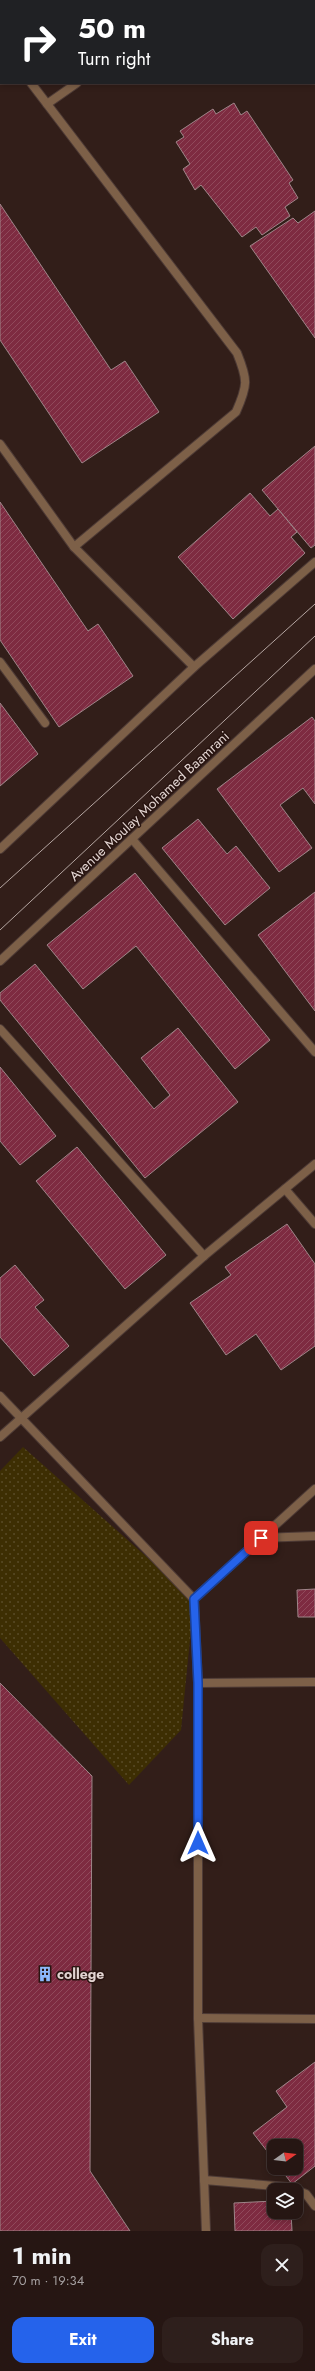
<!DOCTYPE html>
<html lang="en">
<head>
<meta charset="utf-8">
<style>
  :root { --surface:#261613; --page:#2e1f1c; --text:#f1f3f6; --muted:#a49fa0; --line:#423533; --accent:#2563eb }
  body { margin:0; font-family:Jost,sans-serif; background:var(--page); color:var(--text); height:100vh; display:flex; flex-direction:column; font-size:15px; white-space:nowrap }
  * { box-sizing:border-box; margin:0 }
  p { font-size:13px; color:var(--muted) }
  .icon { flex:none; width:22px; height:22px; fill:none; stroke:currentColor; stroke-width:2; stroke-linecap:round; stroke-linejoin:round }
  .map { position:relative; height:2231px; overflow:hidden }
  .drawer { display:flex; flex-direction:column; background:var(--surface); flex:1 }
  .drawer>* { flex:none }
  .top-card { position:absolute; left:0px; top:0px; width:315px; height:84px; box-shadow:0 2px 6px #0003,0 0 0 1px var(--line); background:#202124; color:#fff; overflow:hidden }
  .needle { width:26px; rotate:76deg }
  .buttons { position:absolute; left:267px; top:2139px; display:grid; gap:8px }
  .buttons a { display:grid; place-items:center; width:36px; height:36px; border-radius:8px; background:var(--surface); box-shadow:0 2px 6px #0003,0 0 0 1px var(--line); font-size:20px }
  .pin { position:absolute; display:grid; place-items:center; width:34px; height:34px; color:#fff; margin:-17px; border-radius:8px; box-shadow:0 2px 6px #0006 }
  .me { position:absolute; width:44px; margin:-22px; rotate:0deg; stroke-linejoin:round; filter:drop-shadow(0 0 3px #0008) }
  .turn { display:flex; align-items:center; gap:14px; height:84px; padding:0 12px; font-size:18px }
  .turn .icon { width:52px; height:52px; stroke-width:2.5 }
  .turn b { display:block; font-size:28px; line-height:34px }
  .round { display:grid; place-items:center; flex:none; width:42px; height:42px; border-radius:12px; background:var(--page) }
  .summary { display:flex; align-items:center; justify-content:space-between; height:68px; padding:0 12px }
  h1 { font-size:24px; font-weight:700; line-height:30px }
  .cta { display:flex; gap:8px; margin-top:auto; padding:8px 12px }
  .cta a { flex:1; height:46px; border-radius:12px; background:var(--accent); color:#fff; font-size:16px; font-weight:700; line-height:46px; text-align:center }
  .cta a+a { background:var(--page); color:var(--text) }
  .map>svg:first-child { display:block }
</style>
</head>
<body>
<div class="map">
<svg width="315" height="2231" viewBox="0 0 315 2231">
  <defs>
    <pattern id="park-dots" width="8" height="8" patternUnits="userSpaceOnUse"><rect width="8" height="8" fill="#3d2e03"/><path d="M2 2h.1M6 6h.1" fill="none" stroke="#594b27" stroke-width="1.8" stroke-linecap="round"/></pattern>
    <pattern id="building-hatch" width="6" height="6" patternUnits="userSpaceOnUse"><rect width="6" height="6" fill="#7e2b41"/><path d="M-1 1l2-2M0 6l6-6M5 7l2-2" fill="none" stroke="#90495b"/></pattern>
  </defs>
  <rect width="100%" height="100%" fill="#321e19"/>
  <!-- park -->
  <polygon fill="url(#park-dots)" points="23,1447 194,1599 181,1730 129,1785 0,1638 0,1471"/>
  <!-- building -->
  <g fill="url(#building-hatch)" stroke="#9f8589">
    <polygon points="17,0 98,0 97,1"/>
    <polygon points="234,103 241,115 247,111 293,180 289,183 298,198 285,207 290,216 262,235 256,227 242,237 201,185 195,190 183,169 190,164 176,142 184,137 180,131 213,109 216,114"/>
    <polygon points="0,204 111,370 125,361 159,412 82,463 0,340"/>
    <polygon points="315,211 315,338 250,246 293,218 298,223"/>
    <polygon points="315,446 315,545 311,548 262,490"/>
    <polygon points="250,493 270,516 278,509 297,532 291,537 305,553 233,619 178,557"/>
    <polygon points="0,502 88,631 98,624 133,676 59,727 0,640"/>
    <polygon points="0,703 38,754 0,786"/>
    <polygon points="312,717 315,721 315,804 303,788 280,805 312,848 279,872 217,789"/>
    <polygon points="198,819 227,854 236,846 270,888 225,925 162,848"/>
    <polygon points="135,873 270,1040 235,1069 136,946 83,989 47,945"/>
    <polygon points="315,892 315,1011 258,935"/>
    <polygon points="35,964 154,1109 170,1095 141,1058 178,1028 238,1102 145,1178 0,1000 0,993"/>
    <polygon points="0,1067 56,1136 20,1165 0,1141"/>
    <polygon points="77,1147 166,1255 125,1289 36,1181"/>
    <polygon points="287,1224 315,1264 315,1346 281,1370 256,1334 226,1355 190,1303 231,1275 225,1267"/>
    <polygon points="15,1265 44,1300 35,1307 69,1346 34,1376 0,1337 0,1278"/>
    <polygon points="315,1589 315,1617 298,1617 297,1590"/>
    <polygon points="0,1683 92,1776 90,2171 130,2231 0,2231"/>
    <polygon points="315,2062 315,2166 292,2184 280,2168 296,2168 296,2146 274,2146 274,2160 253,2133 287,2107 276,2091"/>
    <polygon points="274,2201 274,2212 291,2212 292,2231 235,2231 234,2203"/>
  </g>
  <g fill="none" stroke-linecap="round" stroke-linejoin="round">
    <defs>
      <g id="service">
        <polyline points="194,1 195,0"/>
        <polyline points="0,42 1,43"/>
        <path d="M31,83L237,353C248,380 248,385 236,412L74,547"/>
        <polyline points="47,104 77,83"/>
        <polyline points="0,444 74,547 194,667"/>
        <polyline points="0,662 45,723"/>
      </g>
      <g id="minor">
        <polyline points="132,839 315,1052"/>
        <polyline points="0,1029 204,1256"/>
        <polyline points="285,1189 315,1224"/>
        <polyline points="0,1396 194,1599 198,1683"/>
        <polyline points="0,1437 204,1256 315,1164"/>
        <polyline points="261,1538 315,1536"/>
        <polyline points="194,1599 315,1489"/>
        <polyline points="198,2018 315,2019"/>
        <polyline points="204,2180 288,2187 306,2194 315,2206"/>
        <polyline points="206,2231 198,2018 198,1683 315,1682"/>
      </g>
      <g id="tertiary">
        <polyline points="0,849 194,667 315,562"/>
        <polyline points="0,961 315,669"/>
      </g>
      <g id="primary">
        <polyline points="283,0 284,1"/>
        <polyline points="314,44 315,45"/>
      </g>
    </defs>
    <!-- service casing -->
    <use href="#service" stroke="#4e3b36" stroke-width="10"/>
    <!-- minor casing -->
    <use href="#minor" stroke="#4e3b36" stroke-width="10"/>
    <!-- tertiary casing -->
    <use href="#tertiary" stroke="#4e3b36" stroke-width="10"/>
    <!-- primary casing -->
    <use href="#primary" stroke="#4e3b36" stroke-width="12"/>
    <!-- service -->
    <use href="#service" stroke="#7d6048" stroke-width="8"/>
    <!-- minor -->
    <use href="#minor" stroke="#7d6048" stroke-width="8"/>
    <!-- tertiary -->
    <use href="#tertiary" stroke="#7d6048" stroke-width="8"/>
    <!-- primary -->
    <use href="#primary" stroke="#d89d68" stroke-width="10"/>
    <!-- tram -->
    <g stroke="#b4a5a1" stroke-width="1">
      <polyline points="0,888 315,604"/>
      <polyline points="0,930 315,636"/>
    </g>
  </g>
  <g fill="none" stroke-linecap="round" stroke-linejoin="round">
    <defs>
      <polyline id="route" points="198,1843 198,1683 194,1599 261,1538"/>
    </defs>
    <!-- route casing -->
    <use href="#route" stroke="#184099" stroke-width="10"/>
    <!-- route -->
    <use href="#route" stroke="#2563eb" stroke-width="7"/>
  </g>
  <!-- icons -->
  <defs>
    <symbol id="building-bare" viewBox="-9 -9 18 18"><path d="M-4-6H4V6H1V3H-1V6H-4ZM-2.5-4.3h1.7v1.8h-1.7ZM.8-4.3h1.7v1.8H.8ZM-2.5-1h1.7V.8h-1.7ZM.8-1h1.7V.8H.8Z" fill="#8db9fc" stroke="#281410" stroke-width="2.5" paint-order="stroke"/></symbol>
  </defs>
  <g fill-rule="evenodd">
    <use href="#building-bare" x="34" y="1963" width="22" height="22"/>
  </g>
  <g text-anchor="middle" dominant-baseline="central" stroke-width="3" stroke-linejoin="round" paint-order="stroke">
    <!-- street labels -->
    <g font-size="14" fill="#e2d4d1" stroke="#281410">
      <text transform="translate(149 806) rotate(-43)">Avenue Moulay Mohamed Baamrani</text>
    </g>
    <!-- poi labels -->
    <g font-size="14" font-weight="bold" fill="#e2d4d1" stroke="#281410" text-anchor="start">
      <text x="57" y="1974">college</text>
    </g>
  </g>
</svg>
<div class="buttons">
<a><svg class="needle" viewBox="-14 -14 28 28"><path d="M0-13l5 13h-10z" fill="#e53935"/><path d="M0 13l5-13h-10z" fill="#a49fa0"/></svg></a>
<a><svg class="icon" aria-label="layers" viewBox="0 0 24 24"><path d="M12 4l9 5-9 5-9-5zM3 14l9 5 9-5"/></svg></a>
</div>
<div class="pin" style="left:261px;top:1538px;background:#d93025"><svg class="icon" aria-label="arrive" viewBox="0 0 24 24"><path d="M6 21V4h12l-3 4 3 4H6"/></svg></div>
<svg class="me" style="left:198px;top:1843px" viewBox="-20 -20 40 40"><path d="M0-17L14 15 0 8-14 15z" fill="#2563eb" stroke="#fff" stroke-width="4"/></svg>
<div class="top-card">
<div class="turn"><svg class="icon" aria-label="right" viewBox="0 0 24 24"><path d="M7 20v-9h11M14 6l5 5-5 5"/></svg><div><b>50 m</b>Turn right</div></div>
</div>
</div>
<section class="drawer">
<div class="summary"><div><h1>1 min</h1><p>70 m · 19:34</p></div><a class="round"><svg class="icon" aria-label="close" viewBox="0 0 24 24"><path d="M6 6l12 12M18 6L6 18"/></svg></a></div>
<div class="cta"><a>Exit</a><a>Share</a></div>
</section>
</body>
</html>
